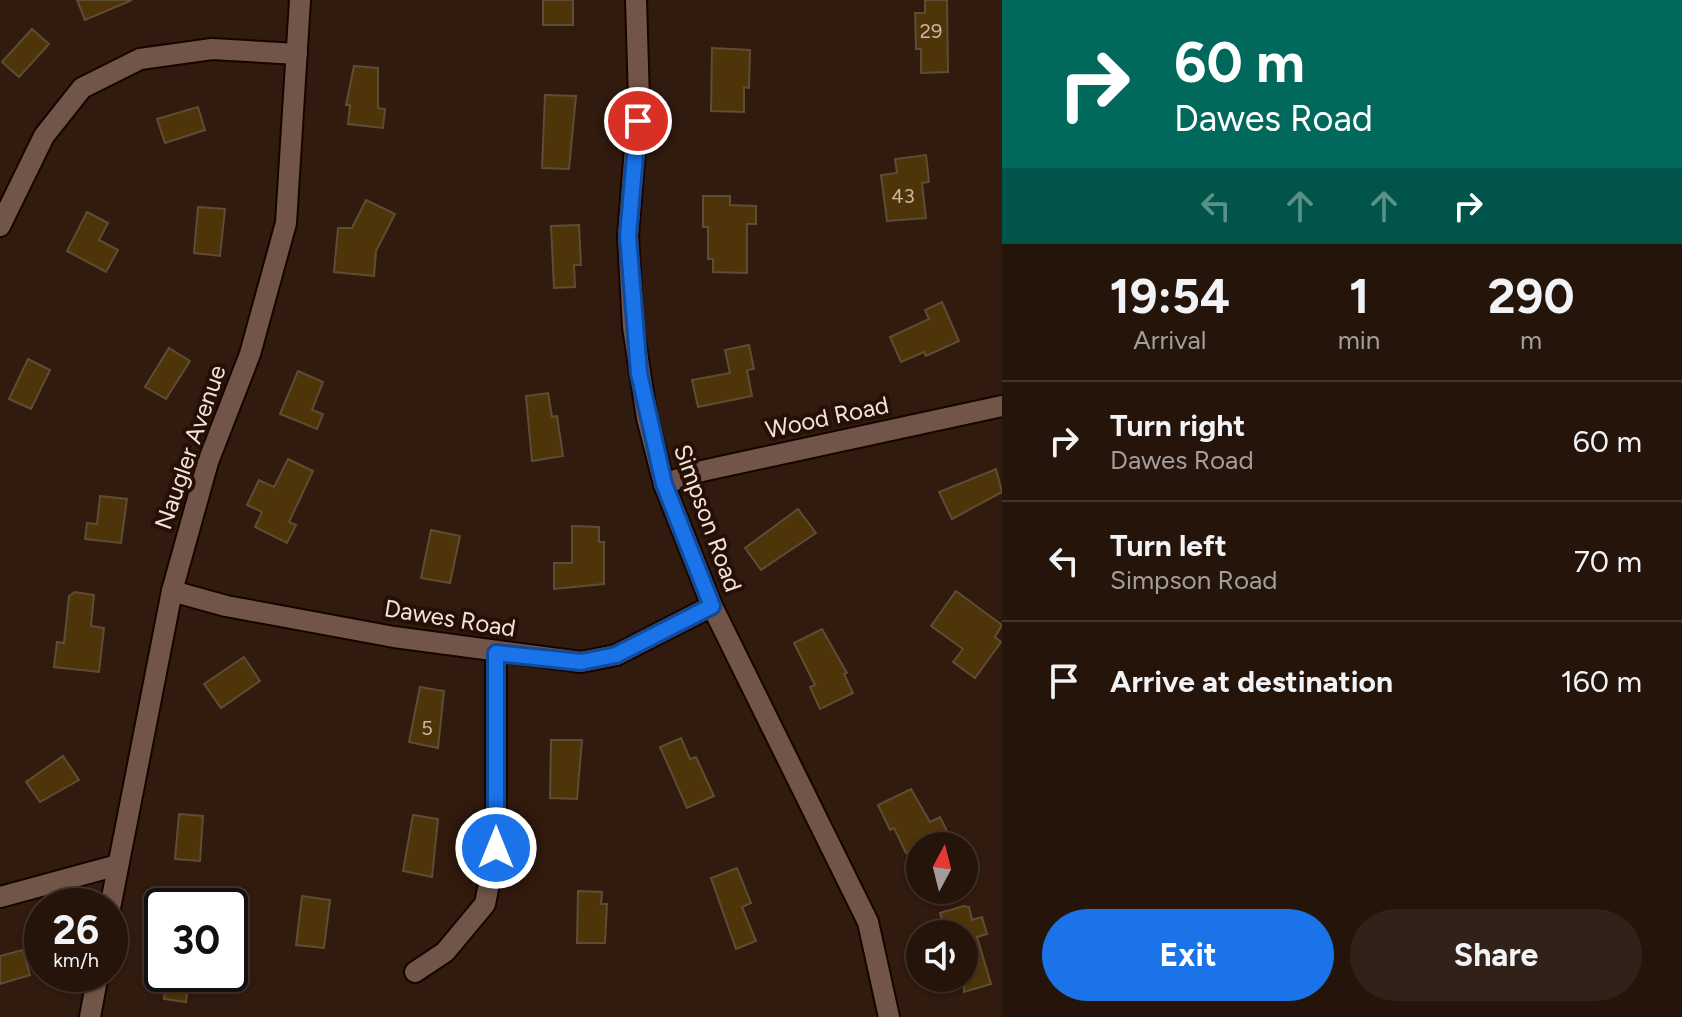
<!DOCTYPE html>
<html lang="en">
<head>
<meta charset="utf-8">
<style>
  :root { --surface:#25140a; --page:#312118; --text:#f1f3f6; --muted:#a39e9c; --line:#42332b; --accent:#1a73e8 }
  body { margin:0; font-family:Figtree,sans-serif; background:var(--page); color:var(--text); height:100vh; display:flex; flex-direction:column; font-size:30px; white-space:nowrap }
  * { box-sizing:border-box; margin:0 }
  p { font-size:26px; color:var(--muted) }
  .icon { flex:none; width:44px; height:44px; fill:none; stroke:currentColor; stroke-width:2; stroke-linecap:round; stroke-linejoin:round }
  .map { position:relative; flex:1; overflow:hidden }
  .side { display:flex; flex-direction:column; background:var(--surface); width:680px }
  .side>* { flex:none }
  .top-card { background:#00695c; color:#fff; overflow:hidden }
  .needle { width:52px; rotate:7deg }
  .buttons { position:absolute; left:906px; top:832px; display:grid; gap:16px }
  .buttons a { display:grid; place-items:center; width:72px; height:72px; border-radius:50%; background:var(--surface); box-shadow:0 2px 6px #0004,0 0 0 2px var(--line); font-size:40px }
  .speed { position:absolute; left:24px; top:888px; display:flex; gap:16px; font-size:40px; font-weight:700; text-align:center }
  .speed>* { display:grid; place-content:center; width:104px; height:104px; border-radius:50%; background:var(--surface); box-shadow:0 2px 6px #0004,0 0 0 2px var(--line); line-height:1 }
  .speed small { font-size:20px; font-weight:400 }
  .speed .limit { border:4px solid #111; border-radius:12px; background:#fff; color:#111 }
  .pin { position:absolute; display:grid; place-items:center; width:68px; height:68px; color:#fff; margin:-34px; border:4px solid #fff; border-radius:50%; box-shadow:0 2px 8px #0007 }
  .me { position:absolute; width:88px; margin:-44px; rotate:0deg; stroke-linejoin:round; filter:drop-shadow(0 0 6px #0008) }
  .turn { display:flex; align-items:center; gap:28px; height:168px; padding:0 40px; font-size:36px }
  .turn .icon { width:104px; height:104px; stroke-width:2.5 }
  .turn b { display:block; font-size:56px; line-height:68px }
  .lanes { display:flex; align-items:center; height:76px; padding:0 40px; background:#0003; justify-content:center; gap:40px; direction:ltr }
  .lanes .off { opacity:.35 }
  .eta { display:flex; justify-content:space-evenly; align-items:center; height:136px; text-align:center }
  .eta b { font-size:48px; font-weight:700; line-height:56px }
  .action { display:flex; gap:16px; margin-top:auto; padding:16px 40px }
  .action a { flex:1; height:92px; border-radius:48px; background:var(--accent); color:#fff; font-size:32px; font-weight:700; line-height:92px; text-align:center }
  .action a+a { background:var(--page); color:var(--text) }
  ul { padding:0; list-style:none }
  li { display:flex; align-items:center; gap:24px; height:120px; padding:0 40px; border-top:2px solid var(--line) }
  li div { flex:1 }
  li b { display:block; font-size:30px }
  li em { font-style:normal }
  main { display:flex; flex:1; min-height:0 }
  .map>svg:first-child { display:block }
</style>
</head>
<body>
<main>
<div class="map">
<svg width="1002" height="1017" viewBox="0 0 1002 1017">
  <rect width="100%" height="100%" fill="#311a0e"/>
  <!-- building -->
  <g fill="#4e3509" stroke="#5d4d35" stroke-width="2">
    <polygon points="77,0 132,0 85,20"/>
    <rect x="543" y="0" width="30" height="25"/>
    <polygon points="925,0 947,0 948,72 921,73 921,49 916,49 915,13 925,13"/>
    <polygon points="32,29 49,44 19,77 2,62"/>
    <polygon points="712,48 750,50 749,88 744,87 744,112 711,111"/>
    <polygon points="354,66 378,68 378,108 385,109 383,128 348,124 350,105 346,105"/>
    <polygon points="545,95 576,96 569,169 542,168"/>
    <polygon points="198,107 205,130 165,143 157,119"/>
    <polygon points="926,155 929,182 922,183 926,218 887,221 881,175 897,173 895,159"/>
    <polygon points="703,196 730,196 730,205 756,206 756,224 747,224 747,273 713,272 713,259 708,259 708,227 703,227"/>
    <polygon points="366,200 395,214 376,251 374,276 334,272 338,228 352,228"/>
    <polygon points="198,207 225,209 220,256 194,253"/>
    <polygon points="87,212 108,223 99,240 118,250 106,272 67,251"/>
    <polygon points="579,225 581,265 574,265 575,287 554,288 551,226"/>
    <polygon points="942,302 959,341 926,356 924,352 901,362 890,337 929,319 925,310"/>
    <polygon points="749,345 754,369 747,370 752,396 698,407 692,380 730,373 725,350"/>
    <polygon points="169,348 190,361 166,399 145,387"/>
    <polygon points="28,359 50,370 31,409 9,399"/>
    <polygon points="298,371 323,382 312,410 323,414 317,429 280,414"/>
    <polygon points="548,393 552,417 557,416 563,456 532,461 526,396"/>
    <polygon points="288,459 313,471 289,522 296,525 287,543 255,527 262,512 247,505 259,480 274,487"/>
    <polygon points="996,469 1002,492 952,519 939,492"/>
    <polygon points="100,496 127,499 121,543 85,539 87,523 97,524"/>
    <polygon points="798,509 816,533 761,570 745,548"/>
    <polygon points="572,526 599,527 599,542 604,542 604,584 554,589 554,563 572,563"/>
    <polygon points="431,530 460,536 450,583 421,578"/>
    <polygon points="956,591 1002,625 995,637 1001,642 975,678 953,662 963,649 931,626"/>
    <polygon points="75,592 94,595 91,626 104,628 99,672 54,667 57,642 64,643 69,596"/>
    <polygon points="822,629 847,673 844,674 853,693 820,709 810,687 815,685 794,643"/>
    <polygon points="244,657 260,681 221,708 204,684"/>
    <polygon points="420,687 444,691 438,748 409,742"/>
    <polygon points="681,738 690,759 696,757 714,796 687,808 660,747"/>
    <polygon points="551,740 582,740 577,799 550,798"/>
    <polygon points="63,756 79,780 40,802 26,782"/>
    <polygon points="911,789 930,822 940,817 948,833 938,839 941,846 920,846 906,853 894,828 890,830 878,805"/>
    <polygon points="179,814 203,816 200,861 175,859"/>
    <polygon points="413,815 438,819 432,877 403,871"/>
    <polygon points="737,868 751,903 742,907 756,941 736,949 711,878"/>
    <polygon points="578,891 602,892 601,904 607,904 605,943 577,943"/>
    <polygon points="302,896 330,900 324,948 296,945"/>
    <polygon points="964,906 969,907 972,920 982,917 987,934 977,937 991,984 964,992 964,934 946,934 940,913"/>
    <polygon points="23,950 30,975 0,984 0,956"/>
    <polygon points="167,974 189,974 186,1002 164,999"/>
  </g>
  <g fill="none" stroke-linecap="round" stroke-linejoin="round">
    <defs>
      <g id="minor">
        <polyline points="636,0 639,99 628,236 633,327 647,418 664,484 712,606 868,922 889,1017"/>
        <polyline points="0,226 44,136 82,88 140,59 212,49 297,54"/>
        <polyline points="664,484 702,471 1002,406"/>
        <polyline points="172,591 226,606 394,637 581,662 616,655 712,606"/>
        <polyline points="0,897 118,865"/>
        <polyline points="110,908 172,591 208,462 250,354 286,223 300,0"/>
        <polyline points="415,972 445,952 485,904 496,848 496,653"/>
        <polyline points="90,1017 98,974"/>
      </g>
    </defs>
    <!-- minor casing -->
    <use href="#minor" stroke="#170400" stroke-width="24"/>
    <!-- minor -->
    <use href="#minor" stroke="#715548" stroke-width="20"/>
  </g>
  <g fill="none" stroke-linecap="round" stroke-linejoin="round">
    <defs>
      <polyline id="route" points="496,848 496,653 581,662 616,655 712,606 664,484 639,373 628,236 638,121"/>
    </defs>
    <!-- route casing -->
    <use href="#route" stroke="#114b97" stroke-width="20"/>
    <!-- route -->
    <use href="#route" stroke="#1a73e8" stroke-width="14"/>
  </g>
  <g text-anchor="middle" dominant-baseline="central" stroke-width="8" stroke-linejoin="round" paint-order="stroke">
    <!-- number labels -->
    <g font-size="20" fill="#cab7a6">
      <text x="931" y="31">29</text>
      <text x="903" y="196">43</text>
      <text x="427" y="728">5</text>
    </g>
    <!-- street labels -->
    <g font-size="24" fill="#f3e2db" stroke="#261006">
      <text transform="translate(827 417) rotate(-12)">Wood Road</text>
      <text transform="translate(190 447) rotate(-71)">Naugler Avenue</text>
      <text transform="translate(708 518) rotate(70)">Simpson Road</text>
      <text transform="translate(450 618) rotate(9)">Dawes Road</text>
    </g>
  </g>
</svg>
<div class="buttons">
<a><svg class="needle" viewBox="-14 -14 28 28"><path d="M0-13l5 13h-10z" fill="#e53935"/><path d="M0 13l5-13h-10z" fill="#a39e9c"/></svg></a>
<a><svg class="icon" aria-label="sound" viewBox="0 0 24 24"><path d="M4 9h4l5-4v14l-5-4H4zM17 9q2 3 0 6"/></svg></a>
</div>
<div class="speed"><div>26<small>km/h</small></div><div class="limit">30</div></div>
<div class="pin" style="left:638px;top:121px;background:#d93025"><svg class="icon" aria-label="arrive" viewBox="0 0 24 24"><path d="M6 21V4h12l-3 4 3 4H6"/></svg></div>
<svg class="me" style="left:496px;top:848px" viewBox="-20 -20 40 40"><circle r="17" fill="#1a73e8" stroke="#fff" stroke-width="3"/><path d="M0-11L8 9 0 5-8 9z" fill="#fff"/></svg>
</div>
<section class="side">
<div class="top-card">
<div class="turn"><svg class="icon" aria-label="right" viewBox="0 0 24 24"><path d="M7 20v-9h11M14 6l5 5-5 5"/></svg><div><b>60 m</b>Dawes Road</div></div>
<div class="lanes"><svg class="icon off" aria-label="left" viewBox="0 0 24 24"><path d="M17 20v-9H6M10 6l-5 5 5 5"/></svg><svg class="icon off" aria-label="ahead" viewBox="0 0 24 24"><path d="M12 20V5M6 11l6-6 6 6"/></svg><svg class="icon off" aria-label="ahead" viewBox="0 0 24 24"><path d="M12 20V5M6 11l6-6 6 6"/></svg><svg class="icon" aria-label="right" viewBox="0 0 24 24"><path d="M7 20v-9h11M14 6l5 5-5 5"/></svg></div>
</div>
<div class="eta">
<div><b>19:54</b><p>Arrival</p></div>
<div><b>1</b><p>min</p></div>
<div><b>290</b><p>m</p></div>
</div>
<ul>
<li><svg class="icon" aria-label="right" viewBox="0 0 24 24"><path d="M7 20v-9h11M14 6l5 5-5 5"/></svg><div><b>Turn right</b><p>Dawes Road</p></div><em>60 m</em></li>
<li><svg class="icon" aria-label="left" viewBox="0 0 24 24"><path d="M17 20v-9H6M10 6l-5 5 5 5"/></svg><div><b>Turn left</b><p>Simpson Road</p></div><em>70 m</em></li>
<li><svg class="icon" aria-label="arrive" viewBox="0 0 24 24"><path d="M6 21V4h12l-3 4 3 4H6"/></svg><div><b>Arrive at destination</b></div><em>160 m</em></li>
</ul>
<div class="action"><a>Exit</a><a>Share</a></div>
</section>
</main>
</body>
</html>
